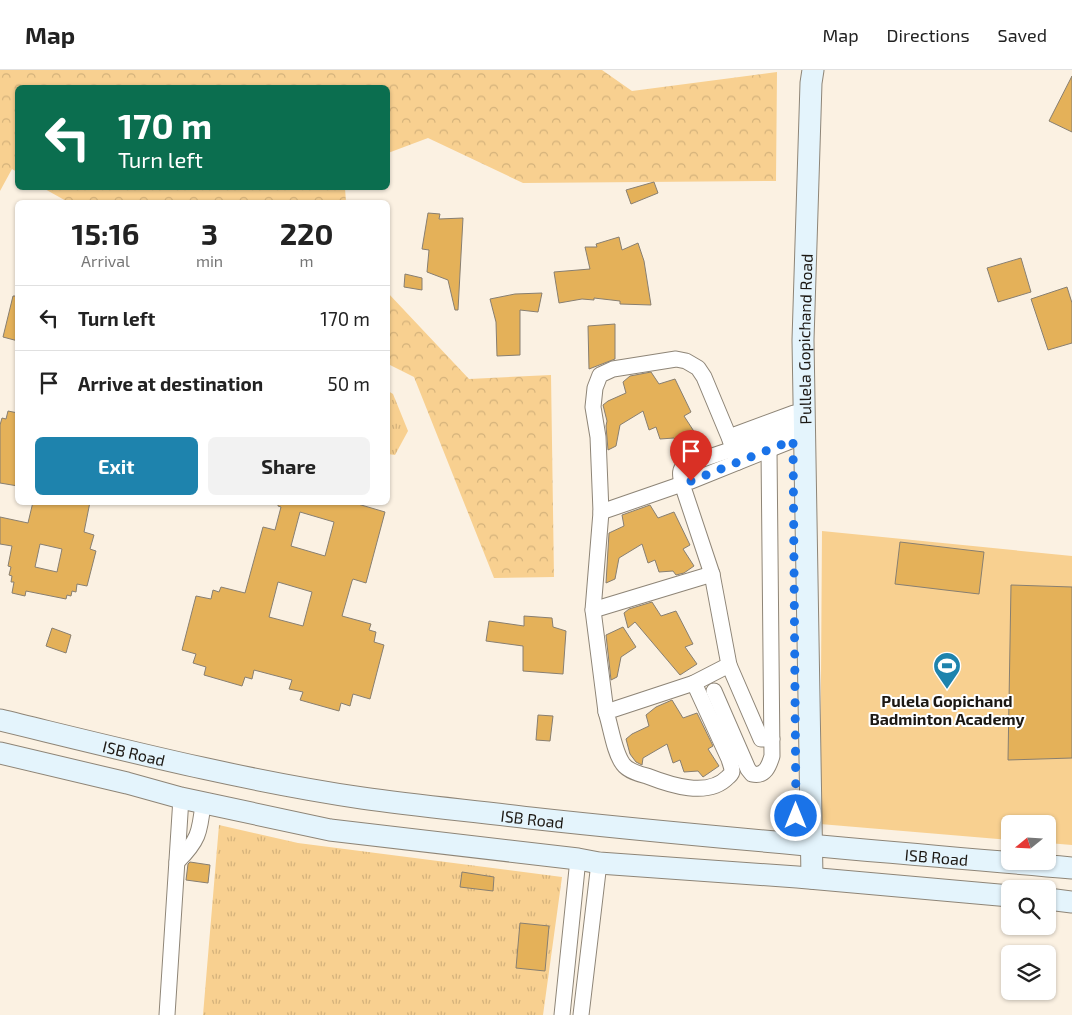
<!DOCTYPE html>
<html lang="en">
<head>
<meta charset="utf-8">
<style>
  :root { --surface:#fff; --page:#f2f2f2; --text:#222; --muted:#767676; --line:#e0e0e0; --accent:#1e83ad }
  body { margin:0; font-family:"Exo 2",sans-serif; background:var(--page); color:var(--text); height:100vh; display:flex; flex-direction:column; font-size:19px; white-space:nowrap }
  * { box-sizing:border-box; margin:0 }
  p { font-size:16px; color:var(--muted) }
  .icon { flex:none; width:28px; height:28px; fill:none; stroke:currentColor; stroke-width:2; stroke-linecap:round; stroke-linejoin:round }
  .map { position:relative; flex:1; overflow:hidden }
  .sheet { position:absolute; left:15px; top:130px; width:375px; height:305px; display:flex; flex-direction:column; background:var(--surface); border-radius:8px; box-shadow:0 1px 4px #0004 }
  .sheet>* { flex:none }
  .top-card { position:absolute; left:15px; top:15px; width:375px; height:105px; border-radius:8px; box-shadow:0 1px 4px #0004; background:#0b6e4f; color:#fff; overflow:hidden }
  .needle { width:32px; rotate:252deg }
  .tools { position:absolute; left:1001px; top:745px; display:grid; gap:10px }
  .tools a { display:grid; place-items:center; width:55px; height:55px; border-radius:8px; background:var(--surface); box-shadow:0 1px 4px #0004; font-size:25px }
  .pin { position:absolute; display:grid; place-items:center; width:42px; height:42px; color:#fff; margin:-51px -21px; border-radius:50% 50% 50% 0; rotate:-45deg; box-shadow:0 0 5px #0007 }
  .pin .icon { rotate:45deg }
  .me { position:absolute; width:55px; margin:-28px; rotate:0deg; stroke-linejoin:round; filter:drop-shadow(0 0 4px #0008) }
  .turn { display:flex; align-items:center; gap:18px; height:105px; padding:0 20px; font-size:22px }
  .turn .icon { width:65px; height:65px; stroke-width:2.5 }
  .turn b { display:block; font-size:35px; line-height:42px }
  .eta { display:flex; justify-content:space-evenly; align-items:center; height:85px; text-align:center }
  .eta b { font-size:30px; font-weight:700; line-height:35px }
  .primary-button { display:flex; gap:10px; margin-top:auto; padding:10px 20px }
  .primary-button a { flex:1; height:58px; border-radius:8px; background:var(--accent); color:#fff; font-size:20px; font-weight:700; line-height:58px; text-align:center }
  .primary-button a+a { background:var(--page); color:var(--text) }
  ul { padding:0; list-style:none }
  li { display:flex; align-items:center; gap:15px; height:65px; padding:0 20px; border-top:1px solid var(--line) }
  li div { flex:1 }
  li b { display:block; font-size:19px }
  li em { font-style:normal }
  header { display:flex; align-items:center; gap:30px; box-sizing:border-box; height:70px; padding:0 25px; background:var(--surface); border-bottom:1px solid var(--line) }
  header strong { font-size:24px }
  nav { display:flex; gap:28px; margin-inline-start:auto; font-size:18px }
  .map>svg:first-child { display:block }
</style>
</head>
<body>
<header>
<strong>Map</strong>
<nav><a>Map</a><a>Directions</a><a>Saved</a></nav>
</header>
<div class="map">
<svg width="1072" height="945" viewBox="0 0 1072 945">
  <defs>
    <pattern id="grass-tufts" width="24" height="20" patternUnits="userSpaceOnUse" patternTransform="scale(1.25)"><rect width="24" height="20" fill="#f8d090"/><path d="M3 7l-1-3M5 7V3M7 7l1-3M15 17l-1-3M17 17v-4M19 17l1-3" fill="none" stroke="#d4b27b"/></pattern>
    <pattern id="forest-crowns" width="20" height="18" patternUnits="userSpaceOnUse" patternTransform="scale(1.25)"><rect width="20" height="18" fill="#f8d090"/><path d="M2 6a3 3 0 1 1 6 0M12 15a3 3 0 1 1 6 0" fill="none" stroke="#d4b27b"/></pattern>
  </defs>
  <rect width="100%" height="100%" fill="#fbf1e2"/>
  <!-- grass -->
  <g fill="url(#grass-tufts)">
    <polygon points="388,321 393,324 408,361 395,385 388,384"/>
    <polygon points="219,755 298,773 562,807 543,945 203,945"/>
  </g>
  <!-- forest -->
  <g fill="url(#forest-crowns)">
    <polygon points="0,0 602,0 632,21 777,2 776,111 523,113 428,68 388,83 388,18 18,18 17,102 12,99 0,121"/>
    <polygon points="43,118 345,118 346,132 68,132"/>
    <polygon points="388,223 469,309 551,305 554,507 494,508 414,307 388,294"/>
  </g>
  <!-- garden -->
  <polygon fill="#f8d090" points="822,461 1072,486 1072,775 1048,773 1048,754 1010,754 1010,770 820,754"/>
  <!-- building -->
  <g fill="#e4b159" stroke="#887f71" fill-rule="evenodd">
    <polygon points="1072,6 1072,62 1049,51"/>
    <polygon points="654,112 658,123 631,134 626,120"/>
    <polygon points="428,143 440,144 439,149 463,148 458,240 455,240 448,210 427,202 429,180 422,179"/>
    <polygon points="619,167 622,180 638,173 644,191 651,235 620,234 620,231 594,228 594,230 582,229 559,233 554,202 590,199 585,177 597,177 596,174"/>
    <polygon points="1021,188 1031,222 998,232 987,198"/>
    <polygon points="405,204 422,208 422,220 404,217"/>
    <polygon points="1067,217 1072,233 1072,273 1048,280 1031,229"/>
    <polygon points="542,223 538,242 520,240 520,285 497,286 496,252 490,229 515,224"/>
    <polygon points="13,226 18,226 18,271 3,267"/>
    <polygon points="615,254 615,289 589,299 588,256"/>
    <polygon points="651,302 659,314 675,309 691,342 684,346 695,363 679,374 674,368 660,369 656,357 649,360 643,341 620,355 616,376 608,380 606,356 607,351 603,335 608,331 626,323 623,312 630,306"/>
    <polygon points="8,341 18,343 18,416 0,413 0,355 2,348 6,349"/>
    <path d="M33,432H90L84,462L94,465L90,479L96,481L87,516L77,514L76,522L72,521L71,526L67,525L66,529L26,521L25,526L12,523L14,512H11L12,506L9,505L11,497L8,496L12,476L0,474V447L28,453ZM40,474L62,479L57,502L35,497Z"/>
    <path d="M278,432H351L385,442L366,513L353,509L352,511L342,546L371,554L369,560L376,562L374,572L384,575L370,629L353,624L350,636L341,633L339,641L300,630L303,622L289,619L292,610L254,600L252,609L245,607L242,616L204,605L206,597L193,593L196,584L182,580L196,526L211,529L213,520L219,522L221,517L245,523L263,457L275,460L281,437L278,436ZM300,442L334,452L325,486L291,476ZM278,512L312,522L303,556L269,547Z"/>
    <polygon points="650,435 658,448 674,442 690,475 683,479 694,496 684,503 676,505 673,501 659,502 655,490 648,493 642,474 619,488 615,509 606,513 609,463 624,456 622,445"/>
    <polygon points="900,472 984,482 979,524 895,514"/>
    <polygon points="1011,515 1072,517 1072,688 1008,690"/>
    <polygon points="652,532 661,546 676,541 693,574 685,577 697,594 680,605 635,552 628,558 624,543 629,539"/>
    <polygon points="524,546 552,548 553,557 566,561 563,604 523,601 523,576 486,571 489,551 524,556"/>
    <polygon points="623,557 636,577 621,587 617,607 611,610 606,565"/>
    <polygon points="52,558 71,565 66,583 46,576"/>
    <polygon points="672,630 683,648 697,643 713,676 708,679 719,696 703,707 698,701 684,702 680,690 673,693 667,674 643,688 642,695 636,692 630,684 626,669 632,664 649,656 646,645 656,637"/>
    <polygon points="538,645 553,646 550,671 536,670"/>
    <polygon points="190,792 210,795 208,813 186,810 188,794"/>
    <polygon points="462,802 494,807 493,821 460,817"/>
    <polygon points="520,853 549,856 545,901 516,898"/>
  </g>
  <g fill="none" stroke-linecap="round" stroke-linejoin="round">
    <defs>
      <g id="street">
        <polyline points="730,370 733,379 794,357"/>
        <polyline points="691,411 793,370"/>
        <path d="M682,414C681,407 678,400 685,395L733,379L738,392"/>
        <polyline points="601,442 682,414 712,504"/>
        <polyline points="593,540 712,504 729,595 694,613"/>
        <polyline points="729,595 761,669 772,669"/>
        <path d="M694,613L729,689C730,693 732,697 732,701C732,704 730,705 728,707C708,728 670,715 647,706C639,704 628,701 623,694C614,682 611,657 606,642Z"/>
        <path d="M714,621L748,699L752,704C765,707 769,696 772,686L769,380"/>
        <polyline points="606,642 593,540 601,442 598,367 593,337 595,318 600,305 613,299 676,289 686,291 698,298 704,307 729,367 794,343"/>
        <path d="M177,792C198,771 200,763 203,733"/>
        <polyline points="167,945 181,728"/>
        <polyline points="562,945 578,789"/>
        <polyline points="581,945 599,793"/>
      </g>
      <g id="secondary">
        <path id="s1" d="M0,650C120,679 240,710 362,728C418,736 474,741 530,748C710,768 891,782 1072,798"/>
        <polyline points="0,683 127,713 181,728 330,760 578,789 599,793 797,807 1010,826"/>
        <path id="s2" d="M812,808L803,270L811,13L813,0"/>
        <polyline points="1048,829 1072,832"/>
      </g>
    </defs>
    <!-- street casing -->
    <use href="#street" stroke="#8e8577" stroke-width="17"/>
    <!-- secondary casing -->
    <use href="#secondary" stroke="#8e8577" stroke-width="23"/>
    <!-- street -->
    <use href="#street" stroke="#fff" stroke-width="15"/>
    <!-- secondary -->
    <use href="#secondary" stroke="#e4f4fc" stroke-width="21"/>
  </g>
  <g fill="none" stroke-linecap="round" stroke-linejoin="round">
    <!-- route -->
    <polyline stroke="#1a73e8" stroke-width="9" stroke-dasharray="0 16.2" points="691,411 793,370 796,746"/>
  </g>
  <!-- icons -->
  <defs>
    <symbol id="stadium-pin" viewBox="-11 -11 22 30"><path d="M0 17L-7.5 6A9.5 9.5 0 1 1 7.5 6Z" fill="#1e83ad" stroke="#fff"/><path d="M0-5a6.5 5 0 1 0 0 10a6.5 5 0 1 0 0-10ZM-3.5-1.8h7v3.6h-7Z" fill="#fff"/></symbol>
  </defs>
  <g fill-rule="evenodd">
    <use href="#stadium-pin" x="931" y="580" width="32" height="43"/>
  </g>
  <g text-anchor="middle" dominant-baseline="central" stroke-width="4" stroke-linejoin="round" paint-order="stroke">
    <!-- street labels -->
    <g font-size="16" fill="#1c1813" stroke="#fff">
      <text stroke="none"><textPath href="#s2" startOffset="539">Pullela Gopichand Road</textPath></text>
      <text stroke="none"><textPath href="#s1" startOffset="138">ISB Road</textPath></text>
      <text stroke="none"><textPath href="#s1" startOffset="542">ISB Road</textPath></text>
      <text stroke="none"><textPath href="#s1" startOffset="948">ISB Road</textPath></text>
    </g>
    <!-- poi labels -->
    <g font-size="16" font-weight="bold" fill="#1c1813" stroke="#fff">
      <text x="947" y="630">Pulela Gopichand<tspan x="947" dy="18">Badminton Academy</tspan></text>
    </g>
  </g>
</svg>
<div class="tools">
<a><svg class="needle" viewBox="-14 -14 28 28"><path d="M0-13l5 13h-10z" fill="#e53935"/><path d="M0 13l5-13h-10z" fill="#767676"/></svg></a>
<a><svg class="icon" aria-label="search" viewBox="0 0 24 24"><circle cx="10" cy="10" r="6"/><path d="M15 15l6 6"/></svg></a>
<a><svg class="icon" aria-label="layers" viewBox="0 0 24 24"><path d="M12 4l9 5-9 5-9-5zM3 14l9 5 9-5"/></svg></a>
</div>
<div class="pin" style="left:691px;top:411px;background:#d93025"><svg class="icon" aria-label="arrive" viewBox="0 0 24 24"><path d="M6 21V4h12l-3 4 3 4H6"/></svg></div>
<svg class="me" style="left:796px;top:746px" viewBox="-20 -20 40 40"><circle r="17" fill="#1a73e8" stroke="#fff" stroke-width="3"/><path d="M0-11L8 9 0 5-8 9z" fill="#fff"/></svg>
<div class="top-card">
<div class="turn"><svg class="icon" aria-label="left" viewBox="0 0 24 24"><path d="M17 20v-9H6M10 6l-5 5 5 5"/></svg><div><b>170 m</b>Turn left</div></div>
</div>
<section class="sheet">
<div class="eta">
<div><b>15:16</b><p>Arrival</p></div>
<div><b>3</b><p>min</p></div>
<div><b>220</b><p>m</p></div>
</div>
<ul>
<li><svg class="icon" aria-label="left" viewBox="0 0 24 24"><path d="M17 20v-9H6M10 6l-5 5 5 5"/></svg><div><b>Turn left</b></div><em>170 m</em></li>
<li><svg class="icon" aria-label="arrive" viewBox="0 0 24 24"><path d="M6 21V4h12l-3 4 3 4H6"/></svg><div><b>Arrive at destination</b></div><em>50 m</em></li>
</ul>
<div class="primary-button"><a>Exit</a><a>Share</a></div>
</section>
</div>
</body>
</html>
